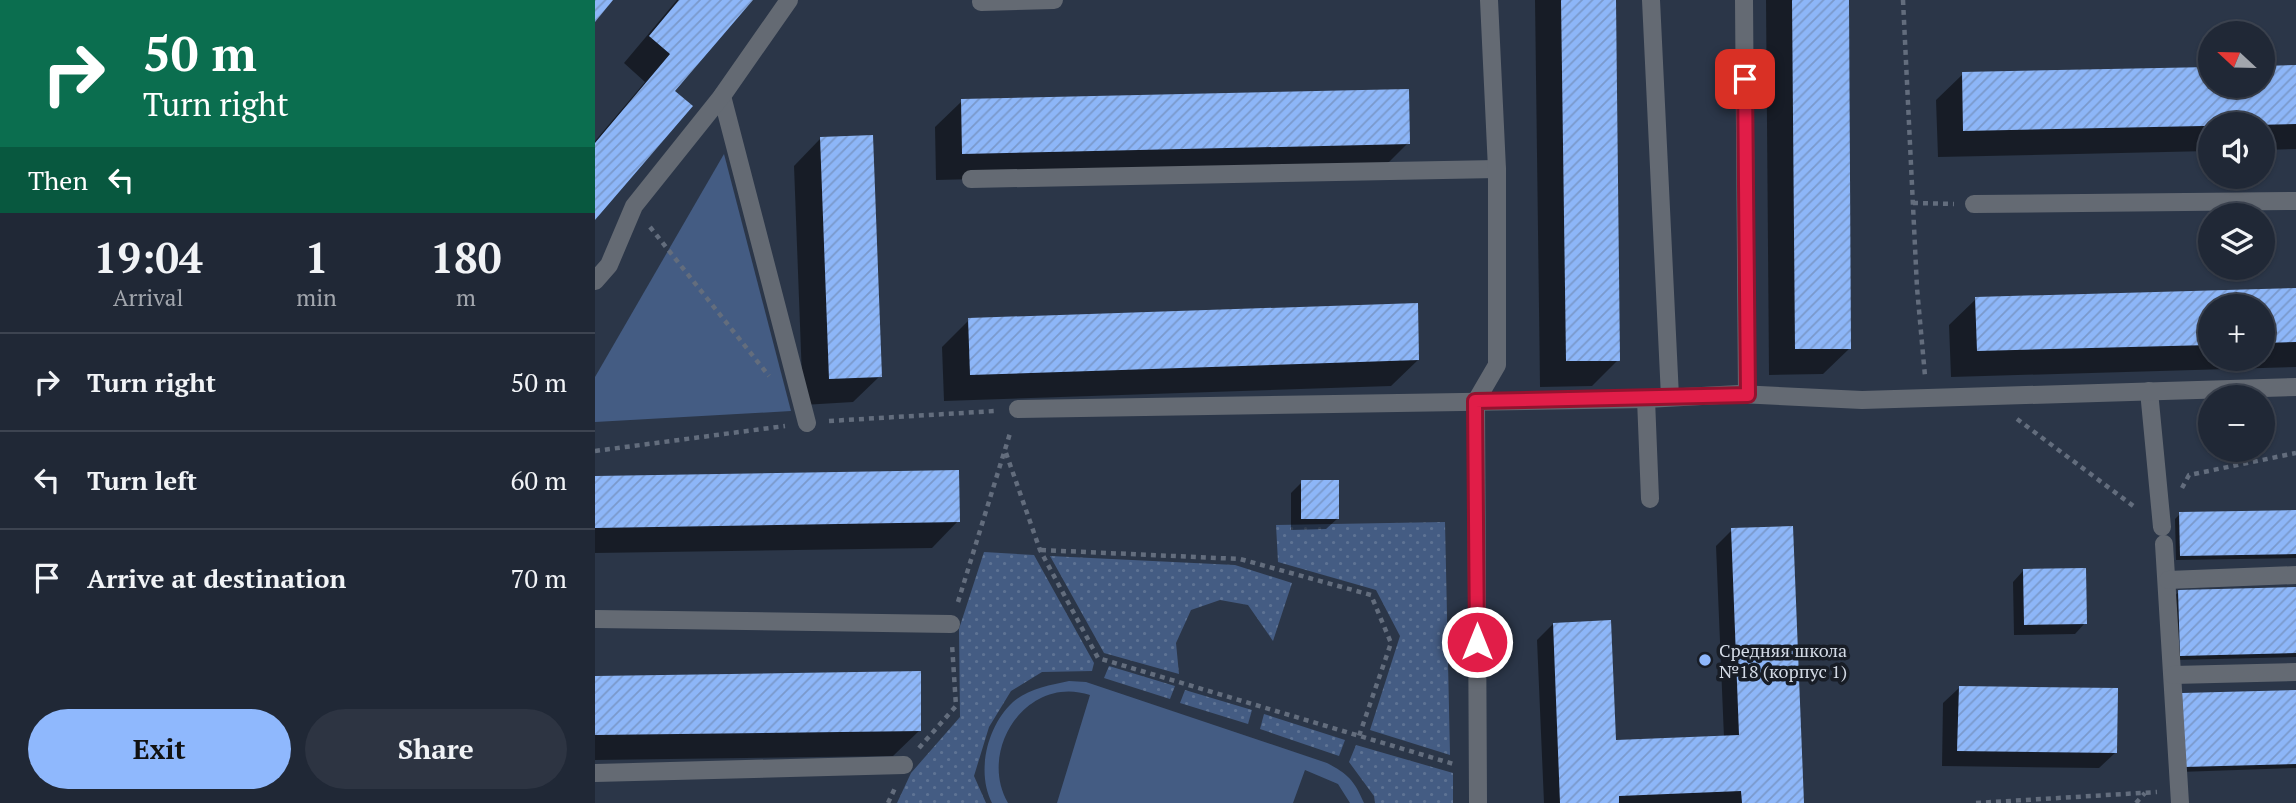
<!DOCTYPE html>
<html lang="en">
<head>
<meta charset="utf-8">
<style>
  :root { --surface:#202836; --page:#2d3442; --text:#f1f3f6; --muted:#a2a6ad; --line:#3d4451; --accent:#8fb8fd }
  body { margin:0; font-family:"PT Serif",serif; background:var(--page); color:var(--text); height:100vh; display:flex; flex-direction:column; font-size:26px; white-space:nowrap }
  * { box-sizing:border-box; margin:0 }
  p { font-size:23px; color:var(--muted) }
  .icon { flex:none; width:38px; height:38px; fill:none; stroke:currentColor; stroke-width:2; stroke-linecap:round; stroke-linejoin:round }
  .map { position:relative; flex:1; overflow:hidden }
  .sheet { display:flex; flex-direction:column; background:var(--surface); width:595px }
  .sheet>* { flex:none }
  .banner { background:#0b6e4f; color:#fff; overflow:hidden }
  .needle { width:46px; rotate:292deg }
  .buttons { position:absolute; left:1603px; top:21px; display:grid; gap:14px }
  .buttons a { display:grid; place-items:center; width:77px; height:77px; border-radius:50%; background:var(--surface); box-shadow:0 2px 5px #0004,0 0 0 2px var(--line); font-size:35px }
  .pin { position:absolute; display:grid; place-items:center; width:60px; height:60px; color:#fff; margin:-30px; border-radius:14px; box-shadow:0 4px 10px #0006 }
  .me { position:absolute; width:77px; margin:-38px; rotate:0deg; stroke-linejoin:round; filter:drop-shadow(0 0 5px #0008) }
  .turn { display:flex; align-items:center; gap:24px; height:147px; padding:0 28px; font-size:32px }
  .turn .icon { width:91px; height:91px; stroke-width:2.5 }
  .turn b { display:block; font-size:49px; line-height:60px }
  .then { display:flex; align-items:center; height:66px; padding:0 28px; background:#0003; gap:14px; font-size:26px }
  .eta { display:flex; justify-content:space-evenly; align-items:center; height:119px; text-align:center }
  .eta b { font-size:42px; font-weight:700; line-height:49px }
  .cta { display:flex; gap:14px; margin-top:auto; padding:14px 28px }
  .cta a { flex:1; height:80px; border-radius:42px; background:var(--accent); color:#111; font-size:28px; font-weight:700; line-height:80px; text-align:center }
  .cta a+a { background:var(--page); color:var(--text) }
  ul { padding:0; list-style:none }
  li { display:flex; align-items:center; gap:21px; height:98px; padding:0 28px; border-top:2px solid var(--line) }
  li div { flex:1 }
  li b { display:block; font-size:26px }
  li em { font-style:normal }
  main { display:flex; flex:1; min-height:0 }
  .map>svg:first-child { display:block }
</style>
</head>
<body>
<main>
<section class="sheet">
<div class="banner">
<div class="turn"><svg class="icon" aria-label="right" viewBox="0 0 24 24"><path d="M7 20v-9h11M14 6l5 5-5 5"/></svg><div><b>50 m</b>Turn right</div></div>
<div class="then">Then<svg class="icon" aria-label="left" viewBox="0 0 24 24"><path d="M17 20v-9H6M10 6l-5 5 5 5"/></svg></div>
</div>
<div class="eta">
<div><b>19:04</b><p>Arrival</p></div>
<div><b>1</b><p>min</p></div>
<div><b>180</b><p>m</p></div>
</div>
<ul>
<li><svg class="icon" aria-label="right" viewBox="0 0 24 24"><path d="M7 20v-9h11M14 6l5 5-5 5"/></svg><div><b>Turn right</b></div><em>50 m</em></li>
<li><svg class="icon" aria-label="left" viewBox="0 0 24 24"><path d="M17 20v-9H6M10 6l-5 5 5 5"/></svg><div><b>Turn left</b></div><em>60 m</em></li>
<li><svg class="icon" aria-label="arrive" viewBox="0 0 24 24"><path d="M6 21V4h12l-3 4 3 4H6"/></svg><div><b>Arrive at destination</b></div><em>70 m</em></li>
</ul>
<div class="cta"><a>Exit</a><a>Share</a></div>
</section>
<div class="map">
<svg width="1701" height="803" viewBox="0 0 1701 803">
  <defs>
    <pattern id="grass-dots" width="8" height="8" patternUnits="userSpaceOnUse" patternTransform="scale(1.75)"><rect width="8" height="8" fill="#445c83"/><path d="M2 2h.1M6 6h.1" fill="none" stroke="#5e7394" stroke-width="1.8" stroke-linecap="round"/></pattern>
    <pattern id="building-hatch" width="6" height="6" patternUnits="userSpaceOnUse" patternTransform="scale(1.75)"><rect width="6" height="6" fill="#8db6f8"/><path d="M-1 1l2-2M0 6l6-6M5 7l2-2" fill="none" stroke="#7a99cb"/></pattern>
  </defs>
  <rect width="100%" height="100%" fill="#2b3648"/>
  <!-- grass -->
  <g fill="url(#grass-dots)">
    <polygon points="850,522 855,755 775,730 805,636 781,590 683,562 681,525"/>
    <polygon points="389,552 439,555 499,663 497,671 447,672 416,691 394,727 379,776 391,803 302,803 316,773 365,717 364,629"/>
    <polygon points="455,556 640,565 697,583 678,641 653,605 625,600 596,610 581,643 584,674 509,653"/>
    <polygon points="514,666 580,686 575,699 509,678"/>
    <polygon points="590,690 657,710 653,724 585,703"/>
    <polygon points="669,714 750,740 744,756 665,729"/>
    <polygon points="761,745 858,773 858,803 780,803 779,796 754,762"/>
  </g>
  <!-- park -->
  <g fill="#445c83">
    <polygon points="129,154 196,411 0,422 0,377"/>
    <path d="M474,681L491,682L732,763C753,774 759,780 769,803H755L743,784L710,770L698,803H462L495,695C433,674 382,749 413,803H397C381,772 392,726 418,702C433,689 455,685 474,681Z"/>
  </g>
  <!-- shadow -->
  <g fill="#0007" fill-rule="evenodd">
    <polygon points="82,0 156,0 77,91 0,218 0,141 50,82 29,63"/>
    <polygon points="940,0 1019,0 1023,360 997,386 945,387"/>
    <polygon points="1171,0 1252,0 1255,348 1228,374 1174,375"/>
    <polygon points="1701,67 1701,149 1668,150 1668,124 1615,124 1615,151 1343,157 1341,100 1368,74 1615,69 1615,86 1668,86 1668,68"/>
    <polygon points="367,101 813,143 787,169 341,180 340,127"/>
    <polygon points="225,139 285,376 258,402 208,405 199,166"/>
    <path d="M1701,289V367L1356,377L1354,325L1381,299ZM1615,306H1668V359H1615Z"/>
    <polygon points="374,320 823,360 796,386 349,401 347,347"/>
    <polygon points="0,478 363,521 337,548 0,553"/>
    <polygon points="707,482 742,519 731,529 696,530 696,493"/>
    <polygon points="1701,512 1701,558 1581,560 1580,519 1585,514"/>
    <polygon points="1137,530 1207,803 949,803 942,640 958,624 1020,742 1129,738 1121,546"/>
    <polygon points="1428,571 1490,623 1480,634 1419,635 1418,582"/>
    <polygon points="1701,589 1701,657 1580,660 1578,597 1584,592"/>
    <polygon points="0,678 325,730 298,756 0,760"/>
    <polygon points="1364,688 1520,753 1504,768 1347,766 1348,703"/>
    <polygon points="1701,692 1701,768 1584,772"/>
  </g>
  <!-- building -->
  <g fill="url(#building-hatch)">
    <polygon points="0,0 18,0 0,22"/>
    <polygon points="84,0 158,0 80,91 98,106 0,220 0,143 75,54 54,36"/>
    <polygon points="966,0 1021,0 1025,361 971,361"/>
    <polygon points="1197,0 1254,0 1256,349 1200,349"/>
    <polygon points="1701,65 1701,124 1368,131 1367,72 1615,67 1615,86 1668,86 1668,66"/>
    <polygon points="814,89 815,144 367,154 366,99"/>
    <polygon points="278,135 287,377 234,379 225,137"/>
    <polygon points="1701,288 1701,342 1668,343 1668,306 1615,306 1615,345 1382,351 1380,297"/>
    <polygon points="823,303 824,360 375,375 373,318"/>
    <polygon points="364,470 365,522 0,528 0,476"/>
    <rect x="706" y="480" width="38" height="39"/>
    <polygon points="1701,510 1701,554 1585,556 1584,512"/>
    <polygon points="1198,526 1209,803 1147,803 1146,791 1024,796 1024,803 965,803 958,623 1016,620 1021,740 1144,735 1136,528"/>
    <polygon points="1491,568 1492,624 1429,625 1428,569"/>
    <polygon points="1701,587 1701,653 1585,656 1583,590"/>
    <polygon points="326,671 326,731 0,735 0,676"/>
    <polygon points="1364,686 1523,688 1522,753 1362,751"/>
    <polygon points="1701,690 1701,764 1589,767 1587,693"/>
  </g>
  <g fill="none" stroke-linecap="round" stroke-linejoin="round">
    <!-- path -->
    <g stroke="#636d7d" stroke-width="4.5" stroke-dasharray="5 5" stroke-linecap="butt">
      <polyline points="1308,0 1322,288 1330,376"/>
      <polyline points="1318,203 1359,204"/>
      <polyline points="55,227 174,376"/>
      <polyline points="1422,419 1541,508"/>
      <polyline points="234,421 400,411"/>
      <polyline points="0,451 190,426"/>
      <polyline points="411,453 445,550 503,658 862,765"/>
      <polyline points="1587,488 1594,475 1701,453"/>
      <polyline points="446,550 645,559 776,595 796,643 764,736"/>
      <polyline points="363,602 416,430"/>
      <polyline points="324,748 361,706 357,644"/>
      <polyline points="293,803 300,788"/>
      <polyline points="1381,803 1562,792"/>
      <polyline points="1541,803 1550,793"/>
    </g>
    <!-- minor -->
    <g stroke="#646a73" stroke-width="18">
      <polyline points="1056,0 1075,397"/>
      <polyline points="1149,0 1152,395"/>
      <polyline points="386,2 459,0"/>
      <polyline points="127,96 212,423"/>
      <polyline points="376,179 902,169"/>
      <polyline points="1379,204 1701,201"/>
      <polyline points="0,281 14,265 39,206 127,96 194,0"/>
      <polyline points="1554,391 1567,527"/>
      <polyline points="1051,399 1055,499"/>
      <polyline points="423,409 1051,399 1144,394 1267,400 1701,387"/>
      <polyline points="1569,544 1585,803"/>
      <polyline points="1573,580 1701,575"/>
      <polyline points="0,619 356,624"/>
      <polyline points="1578,675 1701,672"/>
      <polyline points="0,773 309,765"/>
      <polyline points="883,803 881,401 902,365 902,169 894,0"/>
    </g>
  </g>
  <g fill="none" stroke-linecap="round" stroke-linejoin="round">
    <defs>
      <polyline id="route" points="882,642 880,401 1153,395 1150,79"/>
    </defs>
    <!-- route casing -->
    <use href="#route" stroke="#92132f" stroke-width="18"/>
    <!-- route -->
    <use href="#route" stroke="#e11d48" stroke-width="12"/>
  </g>
  <!-- markers -->
  <circle fill="#8fb8fd" stroke="#181d26" stroke-width="2.5" cx="1110" cy="660" r="7"/>
  <g text-anchor="middle" dominant-baseline="central" stroke-width="7" stroke-linejoin="round" paint-order="stroke">
    <!-- poi labels -->
    <g font-size="18" fill="#d3dae5" stroke="#181d26" text-anchor="start">
      <text x="1124" y="650">Средняя школа<tspan x="1124" dy="21">№18 (корпус 1)</tspan></text>
    </g>
  </g>
</svg>
<div class="buttons">
<a><svg class="needle" viewBox="-14 -14 28 28"><path d="M0-13l5 13h-10z" fill="#e53935"/><path d="M0 13l5-13h-10z" fill="#a2a6ad"/></svg></a>
<a><svg class="icon" aria-label="sound" viewBox="0 0 24 24"><path d="M4 9h4l5-4v14l-5-4H4zM17 9q2 3 0 6"/></svg></a>
<a><svg class="icon" aria-label="layers" viewBox="0 0 24 24"><path d="M12 4l9 5-9 5-9-5zM3 14l9 5 9-5"/></svg></a>
<a>+</a>
<a>−</a>
</div>
<div class="pin" style="left:1150px;top:79px;background:#d93025"><svg class="icon" aria-label="arrive" viewBox="0 0 24 24"><path d="M6 21V4h12l-3 4 3 4H6"/></svg></div>
<svg class="me" style="left:882px;top:642px" viewBox="-20 -20 40 40"><circle r="17" fill="#e11d48" stroke="#fff" stroke-width="3"/><path d="M0-11L8 9 0 5-8 9z" fill="#fff"/></svg>
</div>
</main>
</body>
</html>
